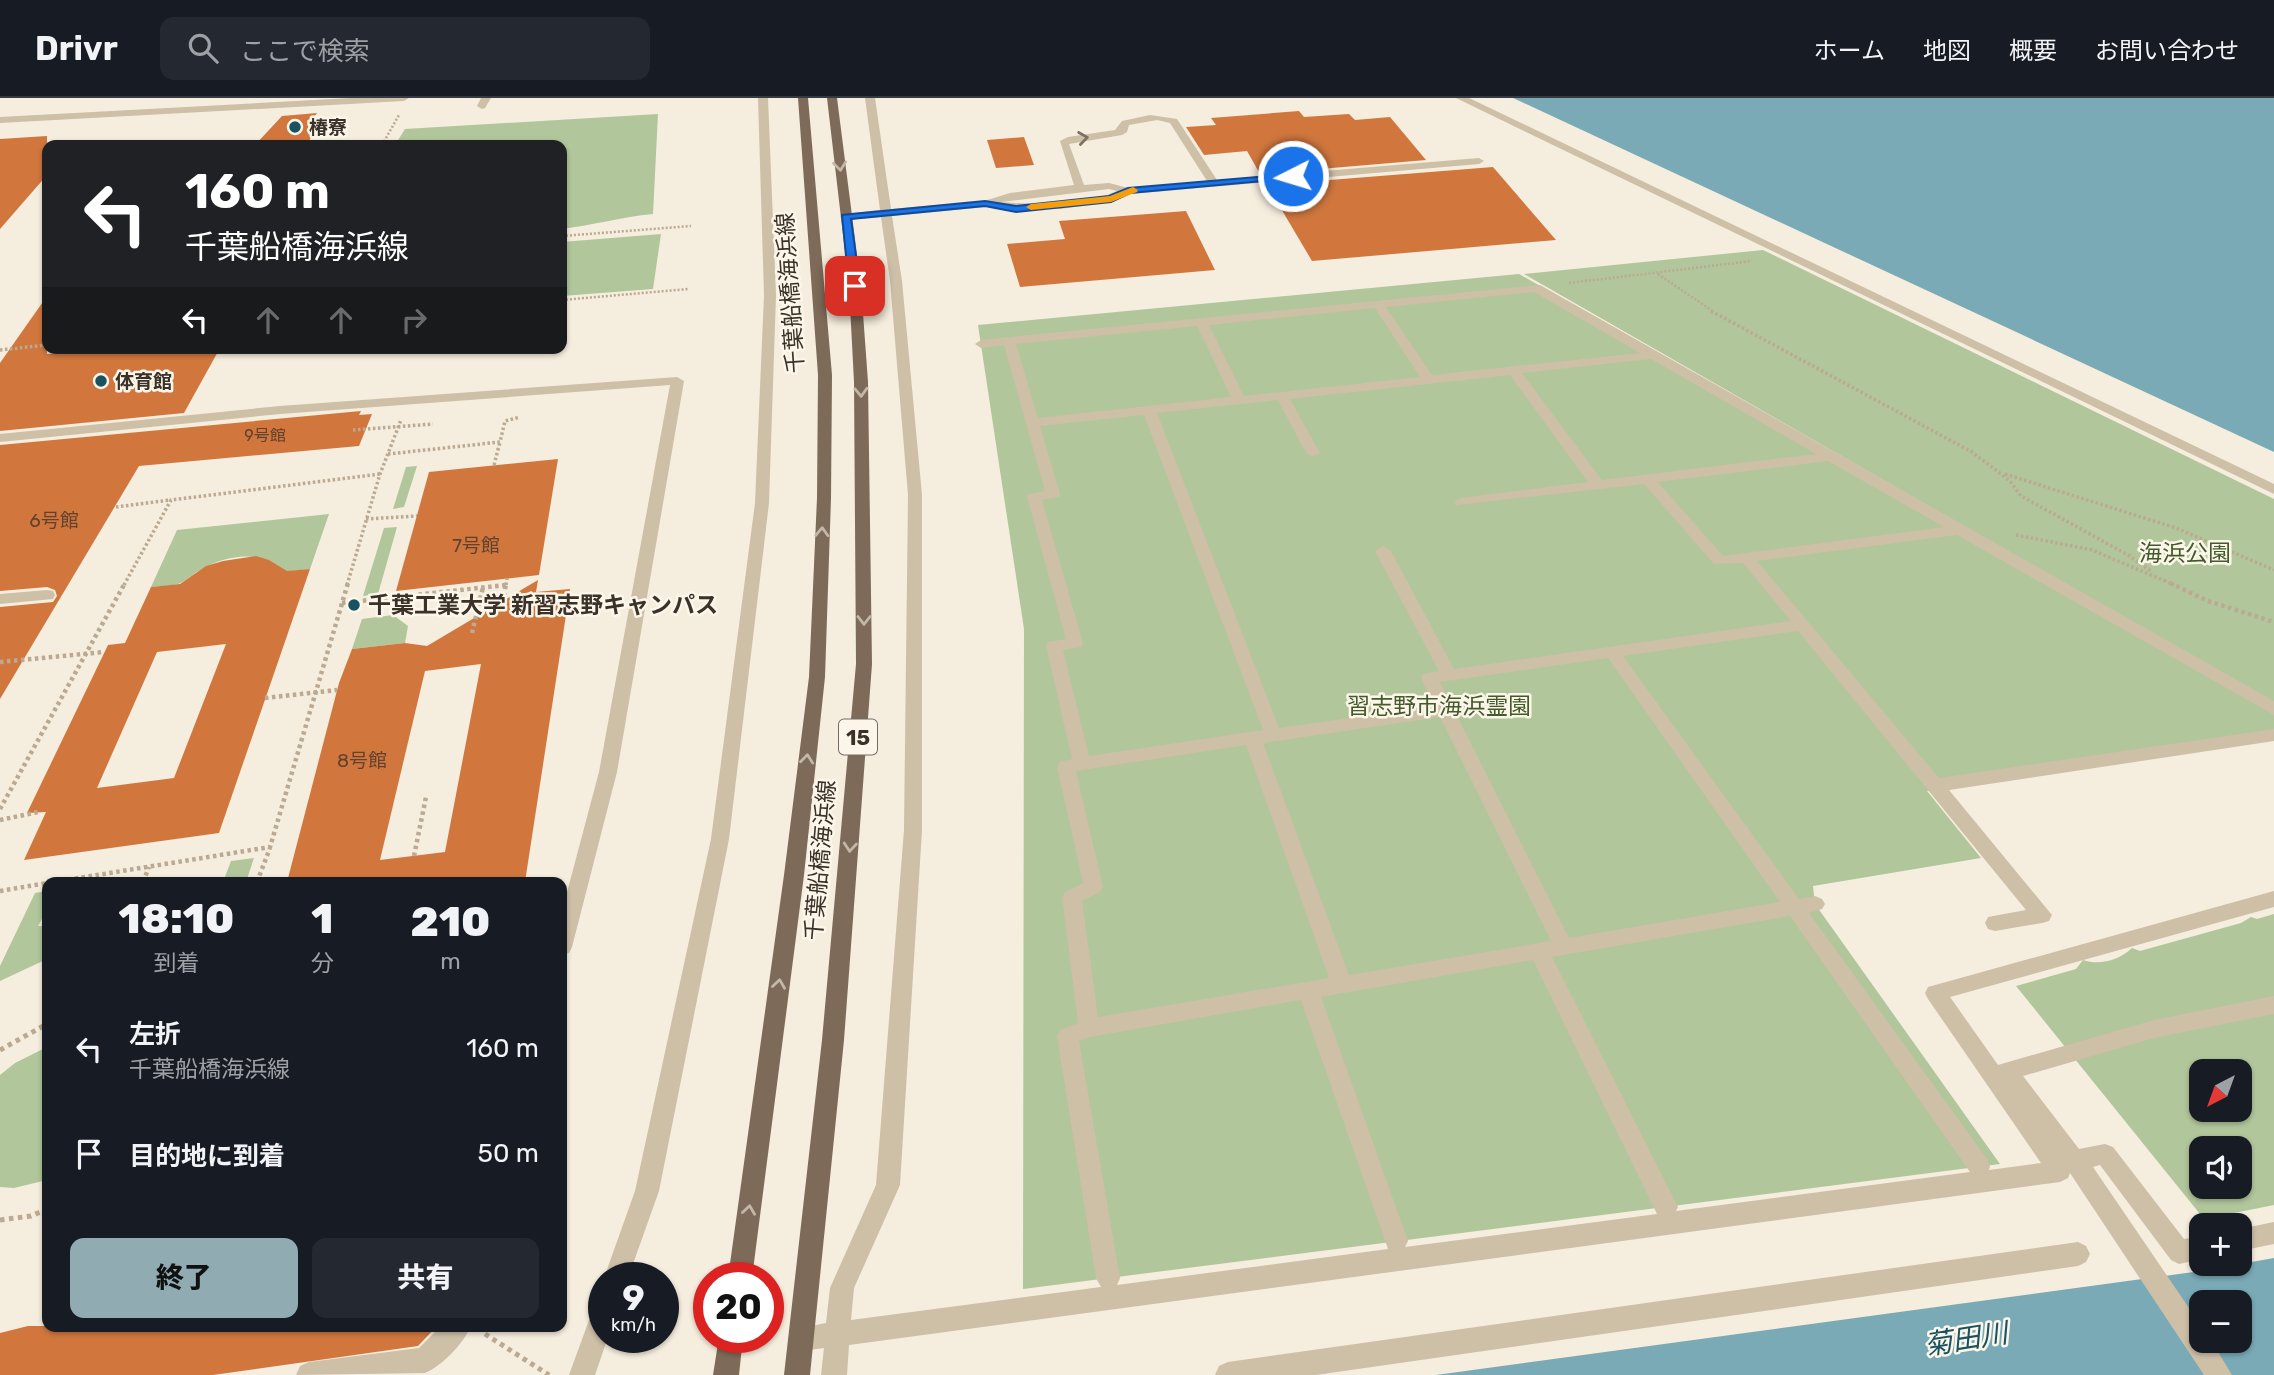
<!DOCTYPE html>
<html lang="ja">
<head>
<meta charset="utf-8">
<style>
  :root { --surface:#171b24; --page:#242831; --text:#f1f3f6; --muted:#9ea1a6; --line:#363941; --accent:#90abb2 }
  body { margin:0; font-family:Rubik,"Noto Sans JP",sans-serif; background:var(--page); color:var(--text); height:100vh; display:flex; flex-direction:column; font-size:26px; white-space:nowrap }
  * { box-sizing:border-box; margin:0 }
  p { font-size:23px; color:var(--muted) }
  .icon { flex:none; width:38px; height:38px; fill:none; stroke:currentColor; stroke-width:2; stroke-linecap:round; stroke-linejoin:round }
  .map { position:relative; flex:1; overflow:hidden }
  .details { position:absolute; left:42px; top:779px; width:525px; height:455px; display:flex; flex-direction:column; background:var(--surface); border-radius:14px; box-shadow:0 2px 5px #0004 }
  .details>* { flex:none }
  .hud { position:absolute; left:42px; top:42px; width:525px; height:214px; border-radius:14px; box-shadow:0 2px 5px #0004; background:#202124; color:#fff; overflow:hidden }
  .needle { width:46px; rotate:221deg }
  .tools { position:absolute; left:2189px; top:961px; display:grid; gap:14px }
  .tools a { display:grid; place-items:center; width:63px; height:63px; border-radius:14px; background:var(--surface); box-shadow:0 2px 5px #0004; font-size:35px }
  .speed { position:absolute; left:588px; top:1164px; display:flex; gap:14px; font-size:35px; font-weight:700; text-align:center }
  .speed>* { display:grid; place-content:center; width:91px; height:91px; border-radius:50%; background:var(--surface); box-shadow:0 2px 5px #0004; line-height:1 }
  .speed small { font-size:18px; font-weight:400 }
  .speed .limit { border:10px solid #d22; background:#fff; color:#111 }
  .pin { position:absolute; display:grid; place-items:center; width:60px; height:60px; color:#fff; margin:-30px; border-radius:14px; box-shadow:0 4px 10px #0006 }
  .me { position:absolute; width:77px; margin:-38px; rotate:265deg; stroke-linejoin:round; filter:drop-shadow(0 0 5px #0008) }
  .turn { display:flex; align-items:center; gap:24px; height:147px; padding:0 28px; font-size:32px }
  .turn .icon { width:91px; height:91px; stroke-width:2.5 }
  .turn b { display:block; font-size:49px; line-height:60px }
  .lanes { display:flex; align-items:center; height:66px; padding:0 28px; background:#0003; justify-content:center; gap:35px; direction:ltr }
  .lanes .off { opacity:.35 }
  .eta { display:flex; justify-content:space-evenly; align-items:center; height:119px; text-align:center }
  .eta b { font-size:42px; font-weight:800; line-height:49px }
  .cta { display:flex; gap:14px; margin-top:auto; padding:14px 28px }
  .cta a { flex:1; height:80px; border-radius:14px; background:var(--accent); color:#111; font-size:28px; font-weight:800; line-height:80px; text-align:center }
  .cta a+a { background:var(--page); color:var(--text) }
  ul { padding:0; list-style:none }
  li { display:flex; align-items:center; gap:21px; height:105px; padding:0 28px }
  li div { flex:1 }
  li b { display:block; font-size:26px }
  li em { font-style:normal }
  header { display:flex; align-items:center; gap:42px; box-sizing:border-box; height:98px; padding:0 35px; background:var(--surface); border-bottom:2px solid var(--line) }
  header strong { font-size:33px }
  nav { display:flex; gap:38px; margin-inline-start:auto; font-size:24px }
  .search { width:490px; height:63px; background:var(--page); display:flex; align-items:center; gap:18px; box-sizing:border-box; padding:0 24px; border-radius:14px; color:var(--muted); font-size:26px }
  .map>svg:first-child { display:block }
</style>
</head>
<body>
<header>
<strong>Drivr</strong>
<div class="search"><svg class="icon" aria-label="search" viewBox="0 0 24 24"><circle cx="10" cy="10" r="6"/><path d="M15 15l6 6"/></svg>ここで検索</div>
<nav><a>ホーム</a><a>地図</a><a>概要</a><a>お問い合わせ</a></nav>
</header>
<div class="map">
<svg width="2274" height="1277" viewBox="0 0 2274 1277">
  <rect width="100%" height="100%" fill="#f5eddd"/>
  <!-- green -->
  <g fill="#b1c69b" fill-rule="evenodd">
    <path d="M658,16L653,116C622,119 593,127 562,131V47H395L405,31Z"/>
    <polygon points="661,136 653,191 562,198 562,144"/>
    <polygon points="1763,152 2274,401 2274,606 1524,176"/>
    <polygon points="1519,176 2274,608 2274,641 1927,693 1981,760 1813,788 1815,806 2000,1066 1023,1191 1024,531 978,227"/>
    <polygon points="417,368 404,409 393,411 406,369"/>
    <path d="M329,416L310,471L283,474C264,451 226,457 202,471C194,475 186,483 178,486C170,488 159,488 151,489L177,432Z"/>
    <polygon points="397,429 378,496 363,498 384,430"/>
    <polygon points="393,517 408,528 405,545 352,551 362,521"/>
    <polygon points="254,760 246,784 223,784 231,763"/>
    <polygon points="47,793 47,812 38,828 47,828 47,861 0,883 0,868 35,795"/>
    <path d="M2274,816V1107L2204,1121L2016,888L2076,871L2083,862C2100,868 2119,862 2132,850L2140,853L2241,825L2251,819L2257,821ZM2202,973H2240V1012H2202ZM2202,1050H2240V1088H2202Z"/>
    <polygon points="47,949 47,1082 14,1090 0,1089 0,977 15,965"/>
  </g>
  <!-- water -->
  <g fill="#79aab5" fill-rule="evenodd">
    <polygon points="1513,0 2274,0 2274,354"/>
    <path d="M2274,1160V1277H1436L2201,1173ZM2202,1204H2240V1242H2202Z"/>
  </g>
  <!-- building -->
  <g fill="#d1773e" fill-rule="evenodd">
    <polygon points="1299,13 1304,19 1349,16 1355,22 1390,19 1426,62 1260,76 1247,53 1204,57 1186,29 1216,27 1211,20"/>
    <polygon points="317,15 314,19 325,19 306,47 255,47 282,18"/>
    <polygon points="47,38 47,77 0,131 0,41"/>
    <polygon points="1024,39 1034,67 996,70 987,42"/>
    <polygon points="1493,69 1556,142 1312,163 1267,87"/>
    <polygon points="1186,113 1215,172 1020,189 1007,146 1065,141 1059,123"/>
    <polygon points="47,198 47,256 124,250 220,250 184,315 0,333 0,265"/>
    <polygon points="361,313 359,317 372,316 359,348 139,368 0,601 0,509 53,504 57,498 55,492 47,489 0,493 0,347"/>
    <polygon points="558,361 539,477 396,493 429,374"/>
    <path d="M256,458L269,462L287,473L310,471L219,735L24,762L46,714L27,715L108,547L125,545L151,489L180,486L206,468L223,463ZM226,546L174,680L97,690L157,554Z"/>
    <path d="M538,482L536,494L570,491L525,784H287L339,585L352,551L405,545L427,548ZM481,566L445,754L380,762L425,573Z"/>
    <polygon points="28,1228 437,1228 418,1248 213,1277 0,1277 0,1235"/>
  </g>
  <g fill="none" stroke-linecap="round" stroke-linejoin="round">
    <!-- path-far3 -->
    <g stroke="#bba991" stroke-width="2.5" stroke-dasharray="2 2" stroke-linecap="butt">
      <polyline points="382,47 399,17"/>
      <polyline points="562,138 691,128"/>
      <polyline points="1658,176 1714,214"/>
      <polyline points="1569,185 1752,163"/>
      <polyline points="562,202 688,191"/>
    </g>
    <!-- path-far2 -->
    <g stroke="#bba991" stroke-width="3.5" stroke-dasharray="2.5 2.5" stroke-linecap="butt">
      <polyline points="1711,213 1972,354 2010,383 2021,398 2128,457 2151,473"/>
      <polyline points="0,252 47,247"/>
      <polyline points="353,332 433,326"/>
      <polyline points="388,356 500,344 505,323 520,319"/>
      <polyline points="494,367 500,344"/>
      <polyline points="2005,376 2176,430 2274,472"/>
      <polyline points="116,409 170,402"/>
      <polyline points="366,421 417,418"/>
      <polyline points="2016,437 2092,452 2165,483"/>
      <polyline points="2164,482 2174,487"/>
      <polyline points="124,487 171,402 380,376"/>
      <polyline points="347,487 380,376 401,322"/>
      <polyline points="506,487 507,480"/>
    </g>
    <!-- path-far1 -->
    <g stroke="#bba991" stroke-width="4.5" stroke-dasharray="3.5 3.5" stroke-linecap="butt">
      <polyline points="2170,485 2208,503 2274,524"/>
      <polyline points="504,498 506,485"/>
      <polyline points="342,505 506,487"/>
      <polyline points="472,535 483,489"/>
      <polyline points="0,564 104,554"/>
      <polyline points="265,600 337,592"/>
      <polyline points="0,711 125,485"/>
      <polyline points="0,722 38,714"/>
      <polyline points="414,758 426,699"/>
      <polyline points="54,784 270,749 348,485"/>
      <polyline points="143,784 149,769"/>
      <polyline points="257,784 270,750"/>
      <polyline points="0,793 47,785"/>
    </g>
    <!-- path -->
    <g stroke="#bba991" stroke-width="5" stroke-dasharray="4.5 4.5" stroke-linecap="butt">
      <polyline points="0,952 47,926"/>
      <polyline points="0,1122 31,1118 47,1111"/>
      <polyline points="485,1236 549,1277"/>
    </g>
    <!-- minor -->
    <g fill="#cebfa7" fill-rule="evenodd">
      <polygon points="351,0 409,0 404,3 0,25 0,19"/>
      <polygon points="481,0 491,0 485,10 482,11 477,8"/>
      <polygon points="758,0 768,0 776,197 769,405 729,741 659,1093 628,1180 604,1180 635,1093 711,741 755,405 764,197"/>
      <path d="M865,0H875L891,111L984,103L1010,95L1074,87L1060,43L1068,39L1115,32L1122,23L1150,17L1177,21L1217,82L1479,60L1484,63L1479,66L1130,96L1097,106L1059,111L986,109L892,118L902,183L922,397V732L900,1087L854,1190L851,1222L1101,1189L1096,1180L1057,938L1060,932L1078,925L1062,799L1065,794L1083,785L1057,669L1060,664L1072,661L1046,548L1048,544L1066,541L1027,399L1029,396L1045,393L1004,247L981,250L975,246L981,242L1009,239L1540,187L2274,603V617L1957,437L1757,463L1939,680L2274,631V643L1949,692L2052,817L2049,823L2042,825L1995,833L1988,831L1985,825L1988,819L2026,812L1798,533L1623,558L1799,801L1815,798L1822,801L1825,806L1822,811L1809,815L1987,1061L1990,1068L1989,1072L2041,1065L1928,901L1925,895L1928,889L2274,793V809L1950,899L1998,967L2154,922L2274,898V916L2154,940L2023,978L2079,1051L2105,1046L2113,1049L2184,1141L2202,1138V1161L2179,1166L2171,1162L2100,1067L2093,1069L2202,1229V1242H2211L2232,1277H2204L2070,1075L2068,1080L2060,1084L849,1247L847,1277H821L824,1250L801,1253L792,1250L789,1241L792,1232L826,1225L830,1190L876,1087L904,732L908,397L890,183L881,119L846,122L840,119L846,116L880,112ZM1157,22L1170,25L1207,83L1128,90L1109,85L1084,87L1069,46L1122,37L1127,34L1129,27ZM1109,91L1117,93C1082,108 1039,107 1001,104ZM1534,194L1640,255L1432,277L1386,209ZM1375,210L1420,279L1244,298L1209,227ZM1197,228L1231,299L1038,320L1016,246ZM1651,261L1816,356L1602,382L1522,275ZM1510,277L1588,384L1461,400L1454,404L1456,407L1644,386L1714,466L1743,465L1791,523L1454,571L1391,453L1383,448L1375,453L1439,573L1423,576L1421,580L1434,608L1279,630L1157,315L1278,302L1306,355L1313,359L1320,355L1290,301ZM1144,317L1263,632L1089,658L1063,552L1081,549L1083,545L1042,402L1058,399L1060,396L1040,328ZM1828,363L1944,429L1723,458L1658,384ZM1608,560L1780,804L1569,840L1440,584ZM1440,619L1551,843L1349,877L1263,645ZM1246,647L1329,880L1098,919L1082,803L1100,794L1103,789L1076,673ZM1790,818L1970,1074L1676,1113L1678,1109L1674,1101L1552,859ZM1533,862L1657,1116L1405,1149L1408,1143L1321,899ZM1301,902L1388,1151L1117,1187L1120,1180L1079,943L1090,939Z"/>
      <polygon points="1456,0 1469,0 2274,386 2274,396"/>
      <polygon points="677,279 684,283 617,674 572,849 569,855 562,857 562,813 599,674 670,287 280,316 0,344 0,336 280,308"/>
      <polygon points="47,492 53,493 55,497 53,501 0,506 0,496"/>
      <polygon points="2274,1124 2274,1146 2240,1153 2240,1131"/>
      <polygon points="2078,1144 2086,1148 2090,1156 2086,1164 2078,1168 1316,1277 1215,1277 1219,1268 1228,1264"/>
      <polygon points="604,1203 604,1239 608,1239 595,1277 569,1277 595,1206"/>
      <path d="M441,1228H471C464,1245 442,1268 425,1275L296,1277L300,1268L309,1264L419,1250Z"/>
    </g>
    <!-- major -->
    <g fill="#7e6a58" fill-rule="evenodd">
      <polygon points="798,0 808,0 832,277 831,400 825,579 804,777 752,1180 728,1180 784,777 809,579 817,400 818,277"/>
      <polygon points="827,0 837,0 861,188 868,284 872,566 844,942 810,1277 784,1277 822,942 856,566 854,284 849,188"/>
      <polygon points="719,1239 743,1239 739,1277 713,1277"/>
    </g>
  </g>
  <!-- one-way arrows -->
  <defs><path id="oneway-chevron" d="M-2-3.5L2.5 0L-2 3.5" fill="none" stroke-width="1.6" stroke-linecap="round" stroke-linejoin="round" transform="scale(1.75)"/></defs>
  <use stroke="#7d7161" href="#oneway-chevron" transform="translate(1083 40) rotate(-8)"/>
  <g stroke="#c3b7a8">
    <use href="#oneway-chevron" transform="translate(840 68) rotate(84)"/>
    <use href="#oneway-chevron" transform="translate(861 294) rotate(88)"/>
    <use href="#oneway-chevron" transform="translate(822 434) rotate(-88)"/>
    <use href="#oneway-chevron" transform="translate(864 522) rotate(90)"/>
    <use href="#oneway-chevron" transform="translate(807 661) rotate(-84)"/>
    <use href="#oneway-chevron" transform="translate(850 749) rotate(95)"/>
    <use href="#oneway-chevron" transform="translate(779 886) rotate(-82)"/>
    <use href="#oneway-chevron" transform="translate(749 1112) rotate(-82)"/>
  </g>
  <!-- route -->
  <polygon fill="#1a73e8" stroke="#114b97" stroke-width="2" points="1293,76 1298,78 1297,80 1130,95 1111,104 1016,114 985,108 851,121 860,188 855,191 849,188 842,117 985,103 1016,108 1109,98 1128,90"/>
  <!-- slow -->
  <polygon fill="#f59e0b" points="1133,89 1138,92 1137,94 1111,104 1031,112 1026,109 1031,106 1110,98"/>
  <!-- markers -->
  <g fill="#195260" stroke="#fcf6ea" stroke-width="2.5">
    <circle cx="295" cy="29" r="7"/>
    <circle cx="101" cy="283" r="7"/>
    <circle cx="354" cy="507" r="7"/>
  </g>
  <g text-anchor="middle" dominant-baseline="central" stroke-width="5" stroke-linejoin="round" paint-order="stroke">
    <!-- far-number labels -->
    <g font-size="16" fill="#60422e">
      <text x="265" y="337">9号館</text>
    </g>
    <!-- far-poi labels -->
    <g font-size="19" font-weight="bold" fill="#3a3128" stroke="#fcf6ea" text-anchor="start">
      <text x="309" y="29">椿寮</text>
      <text x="115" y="283">体育館</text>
    </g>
    <!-- number labels -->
    <g font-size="19" fill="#60422e">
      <text x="54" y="422">6号館</text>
      <text x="476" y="447">7号館</text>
      <text x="362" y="662">8号館</text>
    </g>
    <!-- shield labels -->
    <rect fill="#fcf6ea" stroke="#746c62" stroke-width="2" x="839" y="621.5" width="38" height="35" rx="5"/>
    <g font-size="21" font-weight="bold" fill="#3a3128">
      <text x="858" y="639">15</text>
    </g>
    <!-- street labels -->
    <g font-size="23" fill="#3a3128" stroke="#fcf6ea">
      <text transform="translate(790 195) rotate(-94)">千葉船橋海浜線</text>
      <text transform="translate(820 762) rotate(-85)">千葉船橋海浜線</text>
    </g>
    <!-- park labels -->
    <g font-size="23" fill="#425b2a" stroke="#fcf6ea">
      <text x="2185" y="455">海浜公園</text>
      <text x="1439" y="608">習志野市海浜霊園</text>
    </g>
    <!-- poi labels -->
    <g font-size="23" font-weight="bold" fill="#3a3128" stroke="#fcf6ea" text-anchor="start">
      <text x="368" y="507">千葉工業大学 新習志野キャンパス</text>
    </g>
    <!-- near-water labels -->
    <g font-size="28" font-style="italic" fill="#195260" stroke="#fcf6ea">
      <text transform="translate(1966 1241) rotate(-9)">菊田川</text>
    </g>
  </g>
</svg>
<div class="tools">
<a><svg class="needle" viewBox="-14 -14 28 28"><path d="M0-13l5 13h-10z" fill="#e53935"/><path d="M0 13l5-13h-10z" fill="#9ea1a6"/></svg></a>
<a><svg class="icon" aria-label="sound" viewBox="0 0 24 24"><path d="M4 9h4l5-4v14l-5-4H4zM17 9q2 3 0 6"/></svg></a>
<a>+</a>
<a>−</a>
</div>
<div class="speed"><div>9<small>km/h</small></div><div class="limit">20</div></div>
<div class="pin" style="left:855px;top:188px;background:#d93025"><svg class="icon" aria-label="arrive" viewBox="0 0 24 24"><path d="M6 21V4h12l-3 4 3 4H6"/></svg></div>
<svg class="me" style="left:1293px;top:78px" viewBox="-20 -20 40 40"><circle r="17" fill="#1a73e8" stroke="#fff" stroke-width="3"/><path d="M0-11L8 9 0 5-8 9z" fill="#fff"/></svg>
<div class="hud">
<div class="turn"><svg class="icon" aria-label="left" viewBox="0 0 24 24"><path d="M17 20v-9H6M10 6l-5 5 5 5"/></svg><div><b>160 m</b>千葉船橋海浜線</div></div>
<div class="lanes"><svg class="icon" aria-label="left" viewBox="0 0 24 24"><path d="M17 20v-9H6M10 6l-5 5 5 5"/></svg><svg class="icon off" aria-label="ahead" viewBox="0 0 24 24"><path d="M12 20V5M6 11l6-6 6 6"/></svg><svg class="icon off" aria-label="ahead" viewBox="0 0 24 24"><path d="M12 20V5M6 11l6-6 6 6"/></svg><svg class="icon off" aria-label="right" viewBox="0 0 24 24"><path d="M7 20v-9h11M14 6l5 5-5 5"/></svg></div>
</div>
<section class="details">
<div class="eta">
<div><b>18:10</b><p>到着</p></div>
<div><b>1</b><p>分</p></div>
<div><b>210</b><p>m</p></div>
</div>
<ul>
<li><svg class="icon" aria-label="left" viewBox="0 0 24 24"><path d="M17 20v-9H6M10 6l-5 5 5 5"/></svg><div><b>左折</b><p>千葉船橋海浜線</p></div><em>160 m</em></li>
<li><svg class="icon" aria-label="arrive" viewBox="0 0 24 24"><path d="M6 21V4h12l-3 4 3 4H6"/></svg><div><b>目的地に到着</b></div><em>50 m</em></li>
</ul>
<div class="cta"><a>終了</a><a>共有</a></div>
</section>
</div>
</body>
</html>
